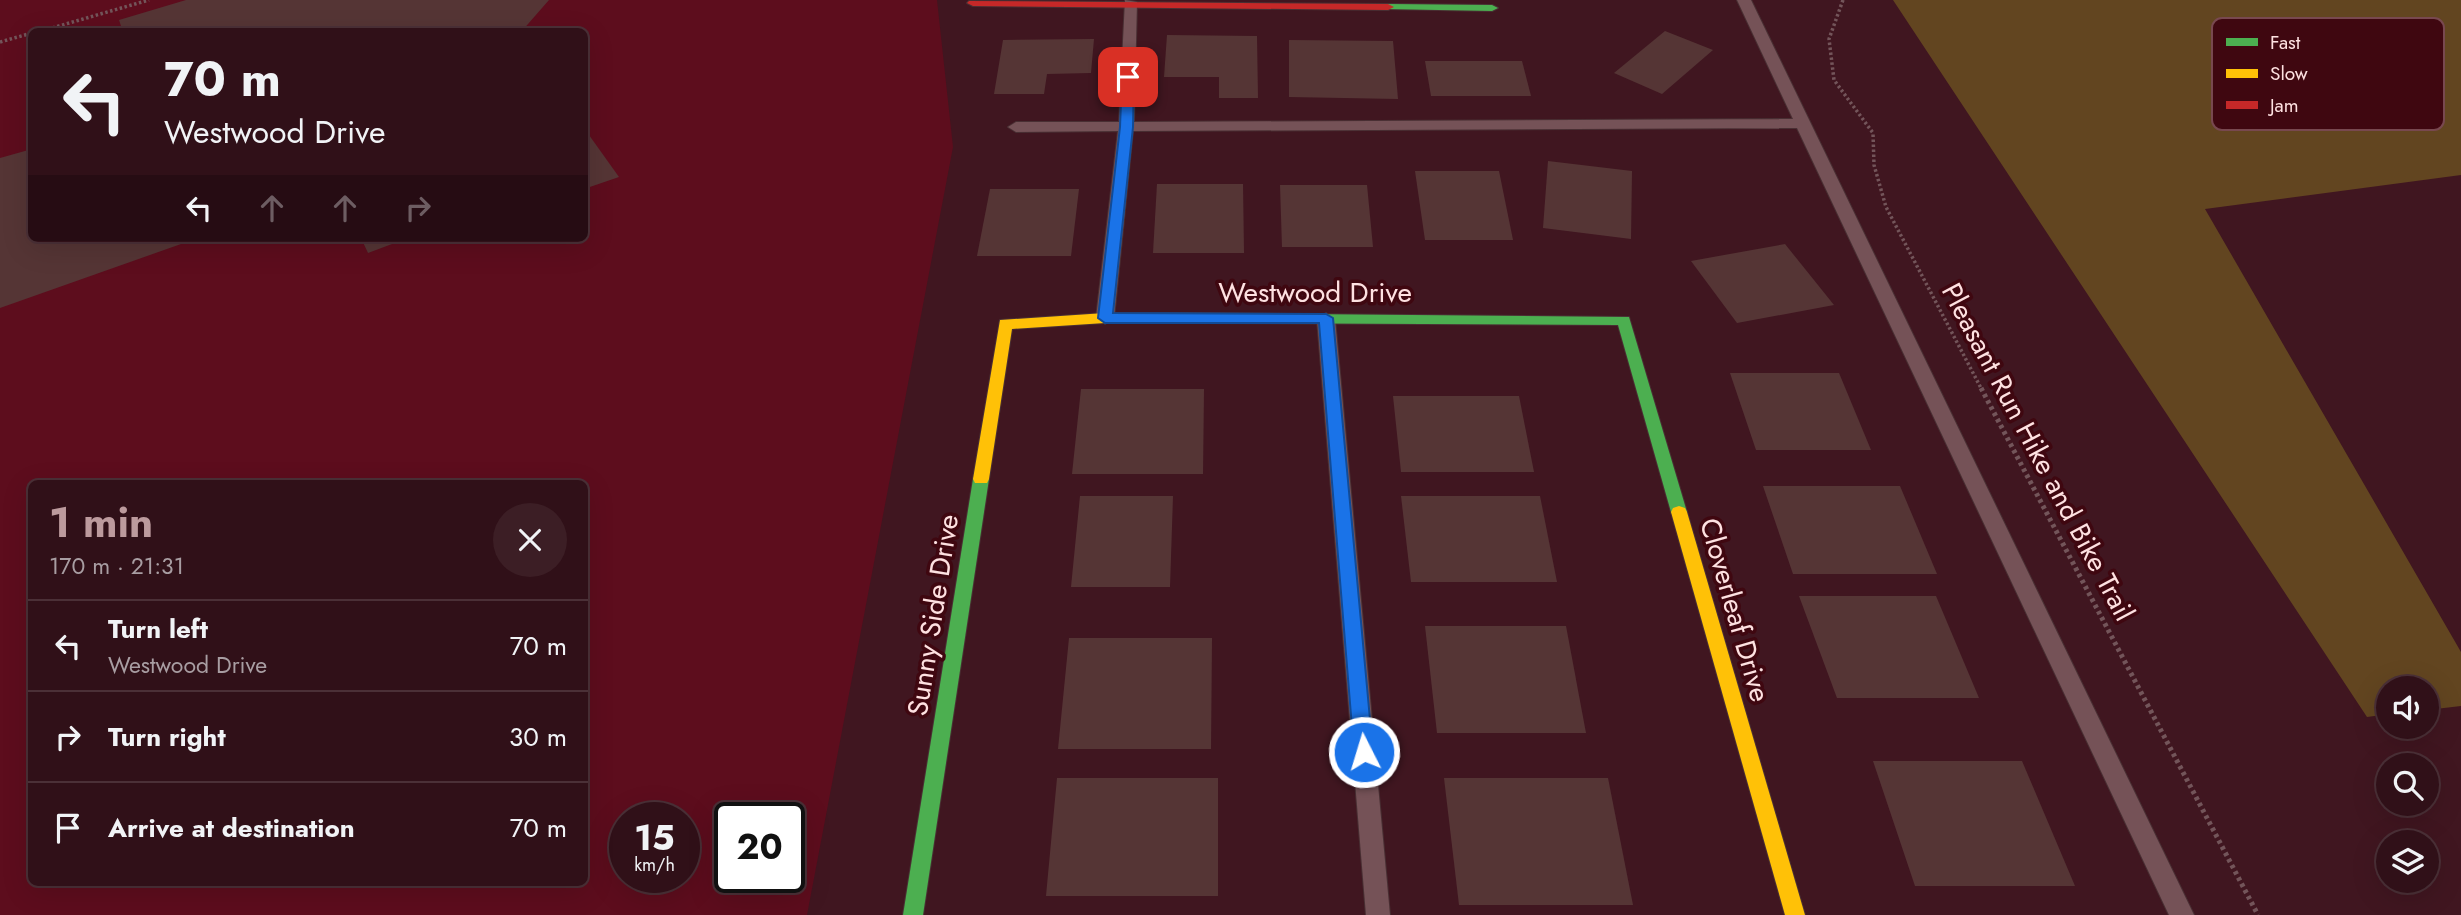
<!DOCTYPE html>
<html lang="en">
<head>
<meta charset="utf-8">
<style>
  :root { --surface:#301018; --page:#3c1e25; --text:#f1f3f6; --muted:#a89da2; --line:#4b3037; --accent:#bc9a9d }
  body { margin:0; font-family:Jost,sans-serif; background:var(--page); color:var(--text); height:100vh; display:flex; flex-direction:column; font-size:26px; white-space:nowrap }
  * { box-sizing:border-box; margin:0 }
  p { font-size:23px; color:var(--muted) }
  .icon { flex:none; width:38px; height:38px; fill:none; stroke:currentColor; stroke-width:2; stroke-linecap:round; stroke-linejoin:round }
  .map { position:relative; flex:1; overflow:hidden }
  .panel { position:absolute; left:28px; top:480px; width:560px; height:406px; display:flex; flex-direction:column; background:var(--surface); border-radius:10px; box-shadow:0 7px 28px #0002,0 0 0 2px var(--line) }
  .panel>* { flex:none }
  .top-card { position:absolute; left:28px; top:28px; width:560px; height:214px; border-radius:10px; box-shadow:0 7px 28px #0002,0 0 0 2px var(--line); background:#301018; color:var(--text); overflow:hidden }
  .controls { position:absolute; left:2376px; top:676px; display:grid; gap:14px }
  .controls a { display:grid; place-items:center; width:63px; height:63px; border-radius:50%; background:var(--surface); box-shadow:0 7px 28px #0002,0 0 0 2px var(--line); font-size:35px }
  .speed { position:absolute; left:609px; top:802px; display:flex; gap:14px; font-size:35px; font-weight:700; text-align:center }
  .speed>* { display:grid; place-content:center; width:91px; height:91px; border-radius:50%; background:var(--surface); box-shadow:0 7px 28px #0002,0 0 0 2px var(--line); line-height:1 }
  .speed small { font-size:18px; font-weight:400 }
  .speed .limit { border:4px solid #111; border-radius:10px; background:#fff; color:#111 }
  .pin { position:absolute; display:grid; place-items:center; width:60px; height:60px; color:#fff; margin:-30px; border-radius:14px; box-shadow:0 4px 10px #0006 }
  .me { position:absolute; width:77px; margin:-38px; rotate:355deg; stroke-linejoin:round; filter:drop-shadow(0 0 5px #0008) }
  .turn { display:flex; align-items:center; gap:24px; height:147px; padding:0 21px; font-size:32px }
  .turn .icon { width:91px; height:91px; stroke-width:2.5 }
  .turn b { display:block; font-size:49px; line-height:60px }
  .lanes { display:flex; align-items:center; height:66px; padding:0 21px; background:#0003; justify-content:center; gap:35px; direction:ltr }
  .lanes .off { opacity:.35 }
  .round { display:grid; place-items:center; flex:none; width:74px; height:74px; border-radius:37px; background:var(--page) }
  .headline { display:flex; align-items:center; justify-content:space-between; height:119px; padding:0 21px }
  h1 { font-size:42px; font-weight:700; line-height:52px; color:var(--accent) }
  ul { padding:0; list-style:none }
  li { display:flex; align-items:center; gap:21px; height:91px; padding:0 21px; border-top:2px solid var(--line) }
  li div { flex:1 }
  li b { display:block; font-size:26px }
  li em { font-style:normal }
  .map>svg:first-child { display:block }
</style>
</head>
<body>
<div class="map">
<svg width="2461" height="915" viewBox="0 0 2461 915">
  <rect width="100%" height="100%" fill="#401620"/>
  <!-- built -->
  <path fill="#5d0d1d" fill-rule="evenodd" d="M0,0H937L953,147L807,915H0ZM32,32H584V238H32ZM32,483H584V882H32ZM625,817H684V877H625ZM730,817H789V877H730Z"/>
  <!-- green -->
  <polygon fill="#624520" points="1893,0 2461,0 2461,175 2205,209 2461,652 2461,706 2427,710 2427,688 2389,688 2389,714 2367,717"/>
  <!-- building -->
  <g fill="#553535">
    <polygon points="186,0 549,0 521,32 123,32 119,20"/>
    <polygon points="1665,31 1713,50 1662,94 1614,73"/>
    <polygon points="1167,35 1257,36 1258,98 1219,98 1219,77 1164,77"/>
    <polygon points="1094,39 1091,73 1047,74 1044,94 994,94 1003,40"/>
    <polygon points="1289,40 1393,41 1398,99 1289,97"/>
    <polygon points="1425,61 1522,61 1531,96 1431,96"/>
    <polygon points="584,128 619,177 584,189"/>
    <polygon points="32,149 32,238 198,238 0,308 0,158"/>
    <polygon points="1548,161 1632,171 1631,239 1543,228"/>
    <polygon points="1415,171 1499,171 1513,240 1425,240"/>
    <polygon points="1157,184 1243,184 1244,253 1153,253"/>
    <polygon points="1280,185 1367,185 1373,247 1282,247"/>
    <polygon points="990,189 1079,189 1071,256 977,256"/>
    <polygon points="361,238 408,238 368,253"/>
    <polygon points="1785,244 1834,305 1737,323 1691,261"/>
    <polygon points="1730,373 1839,373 1871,450 1756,450"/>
    <polygon points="1081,389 1204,389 1203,474 1072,474"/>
    <polygon points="1393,396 1519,396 1534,472 1401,472"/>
    <polygon points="1763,486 1900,486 1937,574 1793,574"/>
    <polygon points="1080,496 1173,496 1170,587 1071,587"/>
    <polygon points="1401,496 1540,496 1557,582 1411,582"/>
    <polygon points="1799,596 1936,596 1979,698 1837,698"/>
    <polygon points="1425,626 1566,626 1586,733 1437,733"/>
    <polygon points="1069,638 1212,638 1211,749 1058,749"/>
    <polygon points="1873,761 2022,761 2075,886 1915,886"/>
    <polygon points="1057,778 1218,778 1218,896 1046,896"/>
    <polygon points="1444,778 1608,778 1633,905 1459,905"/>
  </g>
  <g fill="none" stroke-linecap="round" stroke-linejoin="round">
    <defs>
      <g id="lane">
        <polygon points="1125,0 1137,2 1134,122 1793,119 1737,0 1751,0 2194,915 2169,915 1797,128 1133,131 1114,318 1105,324 1096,318 1118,131 1016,132 1008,127 1016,122 1119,122"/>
        <polygon points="1326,313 1335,319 1390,915 1366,915 1317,319"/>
      </g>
      <g id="fast">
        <polygon points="1388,4 1492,5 1498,8 1492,11 1384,9 1384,5"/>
        <polygon points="1193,313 1629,317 1687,512 1685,516 1673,516 1671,512 1618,325 1193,323 1186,318"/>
        <polygon points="981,473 987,475 989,479 923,915 903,915 973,479 975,475"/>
      </g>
      <g id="slow">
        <polygon points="1105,313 1193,313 1200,318 1193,323 1105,323 1012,329 989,479 987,483 975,483 973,479 1000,320"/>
        <polygon points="1679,506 1685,508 1687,512 1805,915 1785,915 1671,512 1673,508"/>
      </g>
      <polygon id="jam" points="969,1 1388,4 1394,7 1388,10 973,6 967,3"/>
    </defs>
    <!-- lane casing -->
    <use href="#lane" stroke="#492f33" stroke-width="2"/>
    <!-- fast casing -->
    <use href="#fast" stroke="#492f33" stroke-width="2"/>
    <!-- slow casing -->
    <use href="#slow" stroke="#492f33" stroke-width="2"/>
    <!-- jam casing -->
    <use href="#jam" stroke="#492f33" stroke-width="2"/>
    <!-- path-far1 -->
    <g stroke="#73555a" stroke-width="3.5" stroke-dasharray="2.5 2.5" stroke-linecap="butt">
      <polyline points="1843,0 1829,39 1834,80 1873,133 1874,165 1886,207 1982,390"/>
      <polyline points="38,32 149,0"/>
      <polyline points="0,42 32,33"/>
    </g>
    <!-- path -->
    <polyline stroke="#73555a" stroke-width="5" stroke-dasharray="3.5 3.5" stroke-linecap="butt" points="1981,388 2258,915"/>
    <!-- lane -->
    <use href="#lane" fill="#755257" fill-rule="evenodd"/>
    <!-- fast -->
    <use href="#fast" fill="#4caf50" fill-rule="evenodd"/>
    <!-- slow -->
    <use href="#slow" fill="#ffc107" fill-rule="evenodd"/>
    <!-- jam -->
    <use href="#jam" fill="#c62828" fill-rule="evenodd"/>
  </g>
  <!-- route -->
  <polygon fill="#1a73e8" stroke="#114b97" stroke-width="2" points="1128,74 1134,77 1133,127 1113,313 1326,314 1333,318 1373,752 1370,758 1364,761 1357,758 1354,752 1319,323 1105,323 1098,318 1120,127 1122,77"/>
  <g text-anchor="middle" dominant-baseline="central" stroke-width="7" stroke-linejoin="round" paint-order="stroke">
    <!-- street labels -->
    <g font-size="28" fill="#fee1e1" stroke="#3f0710">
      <text x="1315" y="292">Westwood Drive</text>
      <text transform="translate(2038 452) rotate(62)">Pleasant Run Hike and Bike Trail</text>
      <text transform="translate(1735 610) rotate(74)">Cloverleaf Drive</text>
      <text transform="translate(933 615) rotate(-81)">Sunny Side Drive</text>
    </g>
  </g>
  <!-- legend -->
  <rect x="2212" y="18" width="232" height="112" rx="10" fill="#3f0710" stroke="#78484f" stroke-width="2"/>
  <rect x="2226" y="38" width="32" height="8" fill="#4caf50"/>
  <rect x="2226" y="69" width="32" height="9" fill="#ffc107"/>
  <rect x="2226" y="101" width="32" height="8" fill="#c62828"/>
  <g font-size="19" fill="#fee1e1">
    <text x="2270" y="49">Fast</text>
    <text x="2270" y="80">Slow</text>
    <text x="2270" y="112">Jam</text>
  </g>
</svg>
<div class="controls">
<a><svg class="icon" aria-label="sound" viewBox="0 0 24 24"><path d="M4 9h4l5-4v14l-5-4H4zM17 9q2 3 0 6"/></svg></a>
<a><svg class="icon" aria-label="search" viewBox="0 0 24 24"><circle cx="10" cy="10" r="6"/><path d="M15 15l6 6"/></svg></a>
<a><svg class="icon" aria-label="layers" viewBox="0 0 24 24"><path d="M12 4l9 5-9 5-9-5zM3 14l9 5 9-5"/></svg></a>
</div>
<div class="speed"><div>15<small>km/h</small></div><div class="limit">20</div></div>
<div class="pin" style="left:1128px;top:77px;background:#d93025"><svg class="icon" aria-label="arrive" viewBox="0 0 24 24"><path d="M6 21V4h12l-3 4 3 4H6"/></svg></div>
<svg class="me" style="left:1364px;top:752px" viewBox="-20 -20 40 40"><circle r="17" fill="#1a73e8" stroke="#fff" stroke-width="3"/><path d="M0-11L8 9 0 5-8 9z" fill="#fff"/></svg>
<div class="top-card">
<div class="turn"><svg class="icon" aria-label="left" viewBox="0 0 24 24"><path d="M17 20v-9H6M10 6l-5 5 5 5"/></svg><div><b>70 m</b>Westwood Drive</div></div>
<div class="lanes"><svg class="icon" aria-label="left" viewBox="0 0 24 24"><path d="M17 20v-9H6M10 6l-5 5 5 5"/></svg><svg class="icon off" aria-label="ahead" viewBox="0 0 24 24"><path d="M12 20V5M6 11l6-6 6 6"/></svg><svg class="icon off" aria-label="ahead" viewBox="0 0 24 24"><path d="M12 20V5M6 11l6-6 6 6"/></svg><svg class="icon off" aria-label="right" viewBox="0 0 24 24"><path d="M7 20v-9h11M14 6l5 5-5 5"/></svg></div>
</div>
<section class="panel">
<div class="headline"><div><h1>1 min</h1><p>170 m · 21:31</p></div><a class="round"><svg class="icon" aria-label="close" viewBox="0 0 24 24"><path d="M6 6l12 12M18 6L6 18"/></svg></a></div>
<ul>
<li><svg class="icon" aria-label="left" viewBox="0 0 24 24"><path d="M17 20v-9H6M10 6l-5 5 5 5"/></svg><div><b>Turn left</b><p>Westwood Drive</p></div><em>70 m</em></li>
<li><svg class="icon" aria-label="right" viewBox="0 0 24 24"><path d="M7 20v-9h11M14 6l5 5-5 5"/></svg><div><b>Turn right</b></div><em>30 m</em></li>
<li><svg class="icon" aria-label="arrive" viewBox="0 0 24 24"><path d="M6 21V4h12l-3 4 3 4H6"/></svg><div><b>Arrive at destination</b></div><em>70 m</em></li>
</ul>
</section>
</div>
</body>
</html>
